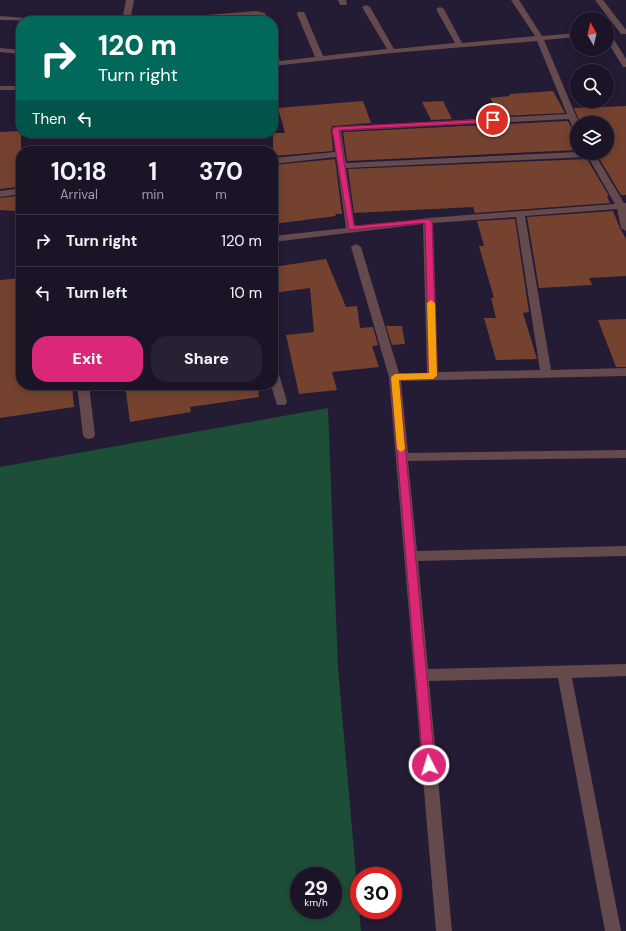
<!DOCTYPE html>
<html lang="en">
<head>
<meta charset="utf-8">
<style>
  :root { --surface:#1b1427; --page:#282133; --text:#f1f3f6; --muted:#a09ea7; --line:#393344; --accent:#db2777 }
  body { margin:0; font-family:"DM Sans",sans-serif; background:var(--page); color:var(--text); height:100vh; display:flex; flex-direction:column; font-size:15px; white-space:nowrap }
  * { box-sizing:border-box; margin:0 }
  p { font-size:13px; color:var(--muted) }
  .icon { flex:none; width:22px; height:22px; fill:none; stroke:currentColor; stroke-width:2; stroke-linecap:round; stroke-linejoin:round }
  .map { position:relative; flex:1; overflow:hidden }
  .drawer { position:absolute; left:16px; top:146px; width:262px; height:244px; display:flex; flex-direction:column; background:var(--surface); border-radius:16px; box-shadow:0 2px 10px #0003,0 0 0 1px var(--line) }
  .drawer>* { flex:none }
  .guide { position:absolute; left:16px; top:16px; width:262px; height:122px; border-radius:16px; box-shadow:0 2px 10px #0003,0 0 0 1px var(--line); background:#00695c; color:#fff; overflow:hidden }
  .needle { width:26px; rotate:352deg }
  .tools { position:absolute; left:570px; top:12px; display:grid; gap:8px }
  .tools a { display:grid; place-items:center; width:44px; height:44px; border-radius:50%; background:var(--surface); box-shadow:0 2px 10px #0003,0 0 0 1px var(--line); font-size:20px }
  .speed { position:absolute; left:290px; top:867px; display:flex; gap:8px; font-size:20px; font-weight:700; text-align:center }
  .speed>* { display:grid; place-content:center; width:52px; height:52px; border-radius:50%; background:var(--surface); box-shadow:0 2px 10px #0003,0 0 0 1px var(--line); line-height:1 }
  .speed small { font-size:10px; font-weight:400 }
  .speed .limit { border:6px solid #d22; background:#fff; color:#111 }
  .pin { position:absolute; display:grid; place-items:center; width:34px; height:34px; color:#fff; margin:-17px; border:2px solid #fff; border-radius:50%; box-shadow:0 1px 4px #0007 }
  .me { position:absolute; width:44px; margin:-22px; rotate:355deg; stroke-linejoin:round; filter:drop-shadow(0 0 3px #0008) }
  .turn { display:flex; align-items:center; gap:14px; height:84px; padding:0 16px; font-size:18px }
  .turn .icon { width:52px; height:52px; stroke-width:2.5 }
  .turn b { display:block; font-size:28px; line-height:34px }
  .then { display:flex; align-items:center; height:38px; padding:0 16px; background:#0003; gap:8px; font-size:15px }
  .eta { display:flex; justify-content:space-evenly; align-items:center; height:68px; text-align:center }
  .eta b { font-size:24px; font-weight:700; line-height:28px }
  .primary-button { display:flex; gap:8px; margin-top:auto; padding:8px 16px }
  .primary-button a { flex:1; height:46px; border-radius:16px; background:var(--accent); color:#fff; font-size:16px; font-weight:700; line-height:46px; text-align:center }
  .primary-button a+a { background:var(--page); color:var(--text) }
  ul { padding:0; list-style:none }
  li { display:flex; align-items:center; gap:12px; height:52px; padding:0 16px; border-top:1px solid var(--line) }
  li div { flex:1 }
  li b { display:block; font-size:15px }
  li em { font-style:normal }
  .map>svg:first-child { display:block }
</style>
</head>
<body>
<div class="map">
<svg width="626" height="931" viewBox="0 0 626 931">
  <rect width="100%" height="100%" fill="#241b34"/>
  <!-- green -->
  <path fill="#1d4f38" fill-rule="evenodd" d="M328,408L338,668L361,931H0V467ZM299,876H333V910H299Z"/>
  <!-- building -->
  <g fill="#75422f">
    <polygon points="553,91 565,113 500,116 490,98 510,96 509,94"/>
    <polygon points="363,101 371,123 332,126 331,129 333,151 273,156 273,133 285,133 278,108"/>
    <polygon points="443,101 452,119 431,120 422,102"/>
    <polygon points="626,106 626,195 621,195 596,153 607,153 607,123 580,123 574,108"/>
    <polygon points="568,121 572,129 577,132 577,150 347,161 343,132"/>
    <polygon points="21,131 21,151 20,151 17,187 0,189 0,132"/>
    <polygon points="335,159 342,214 335,214 336,216 273,224 273,165"/>
    <polygon points="587,159 609,196 607,196 610,203 475,213 473,207 354,213 348,169"/>
    <polygon points="16,196 15,211 0,210 0,198"/>
    <polygon points="613,211 620,228 626,239 626,276 589,278 592,285 539,288 527,217"/>
    <polygon points="515,219 529,312 523,313 537,359 496,360 484,318 496,318 491,298 494,298 479,246 484,246 477,221"/>
    <polygon points="326,259 346,307 357,306 360,328 373,327 378,345 372,346 379,367 332,372 337,390 299,394 286,335 314,332 310,288 273,293 273,267"/>
    <polygon points="21,278 21,385 72,385 74,407 0,418 0,280"/>
    <polygon points="626,319 626,367 616,367 598,320"/>
    <polygon points="386,326 402,326 405,344 392,345"/>
    <polygon points="125,385 258,385 259,397 190,407 191,412 130,422"/>
  </g>
  <g fill="none" stroke-linecap="round" stroke-linejoin="round">
    <!-- minor -->
    <g fill="#644a4c" fill-rule="evenodd">
      <polygon points="126,0 134,0 130,21 122,21"/>
      <polygon points="338,0 346,0 347,3 346,5 340,5"/>
      <path d="M511,0H519L542,36L577,33V37L544,40L579,123H577V131L573,128L569,119L341,131L346,163L577,152L594,153L624,203H626V231L621,228L617,209L525,216L551,370L626,368V376L401,381L408,453L626,450V458L408,461L417,551L626,546V556L418,561L428,669L626,664V676L572,678L621,931H605L558,678L429,681L452,931H436L389,377L351,247L356,244L361,247L399,373H427L423,224L273,242V236L346,228L336,157L273,164V158L335,152L332,129L333,127L567,114L537,41L392,53L273,66V47L277,49L280,61L315,57L297,14L298,12H304L305,14L323,56L387,49L362,7L366,5L370,7L394,49L455,43L436,9L440,7L444,9L462,43L535,36ZM588,157L615,204L428,218L355,227L346,168ZM516,217L540,370L438,372L433,223Z"/>
      <polygon points="595,0 603,0 626,30 626,34 621,34"/>
      <polygon points="256,11 265,13 268,21 260,21 259,16 255,15 184,21 153,21 157,19"/>
      <polygon points="0,16 40,19 44,21 0,20"/>
      <polygon points="607,33 610,33 626,59 626,67 623,67 607,41"/>
      <polygon points="0,48 21,50 21,54 0,52"/>
      <rect x="0" y="86" width="21" height="4"/>
      <polygon points="21,188 21,194 0,197 0,191"/>
      <polygon points="273,370 277,371 279,374 287,402 285,405 277,405 271,385 273,385"/>
      <polygon points="77,385 89,385 95,435 93,438 89,439 85,438 83,435"/>
    </g>
  </g>
  <!-- route -->
  <polygon fill="#db2777" stroke="#8e194d" points="493,119 495,119 495,122 339,130 354,226 428,219 432,221 437,376 433,379 399,380 435,765 433,769 429,771 425,769 423,765 391,377 395,374 429,373 425,223 349,230 332,129 336,127"/>
  <!-- slow -->
  <polygon fill="#f59e0b" points="431,300 435,303 437,376 433,379 399,380 405,449 401,452 397,449 391,377 395,374 429,373 427,303"/>
</svg>
<div class="tools">
<a><svg class="needle" viewBox="-14 -14 28 28"><path d="M0-13l5 13h-10z" fill="#e53935"/><path d="M0 13l5-13h-10z" fill="#a09ea7"/></svg></a>
<a><svg class="icon" aria-label="search" viewBox="0 0 24 24"><circle cx="10" cy="10" r="6"/><path d="M15 15l6 6"/></svg></a>
<a><svg class="icon" aria-label="layers" viewBox="0 0 24 24"><path d="M12 4l9 5-9 5-9-5zM3 14l9 5 9-5"/></svg></a>
</div>
<div class="speed"><div>29<small>km/h</small></div><div class="limit">30</div></div>
<div class="pin" style="left:493px;top:120px;background:#d93025"><svg class="icon" aria-label="arrive" viewBox="0 0 24 24"><path d="M6 21V4h12l-3 4 3 4H6"/></svg></div>
<svg class="me" style="left:429px;top:765px" viewBox="-20 -20 40 40"><circle r="17" fill="#db2777" stroke="#fff" stroke-width="3"/><path d="M0-11L8 9 0 5-8 9z" fill="#fff"/></svg>
<div class="guide">
<div class="turn"><svg class="icon" aria-label="right" viewBox="0 0 24 24"><path d="M7 20v-9h11M14 6l5 5-5 5"/></svg><div><b>120 m</b>Turn right</div></div>
<div class="then">Then<svg class="icon" aria-label="left" viewBox="0 0 24 24"><path d="M17 20v-9H6M10 6l-5 5 5 5"/></svg></div>
</div>
<section class="drawer">
<div class="eta">
<div><b>10:18</b><p>Arrival</p></div>
<div><b>1</b><p>min</p></div>
<div><b>370</b><p>m</p></div>
</div>
<ul>
<li><svg class="icon" aria-label="right" viewBox="0 0 24 24"><path d="M7 20v-9h11M14 6l5 5-5 5"/></svg><div><b>Turn right</b></div><em>120 m</em></li>
<li><svg class="icon" aria-label="left" viewBox="0 0 24 24"><path d="M17 20v-9H6M10 6l-5 5 5 5"/></svg><div><b>Turn left</b></div><em>10 m</em></li>
</ul>
<div class="primary-button"><a>Exit</a><a>Share</a></div>
</section>
</div>
</body>
</html>
